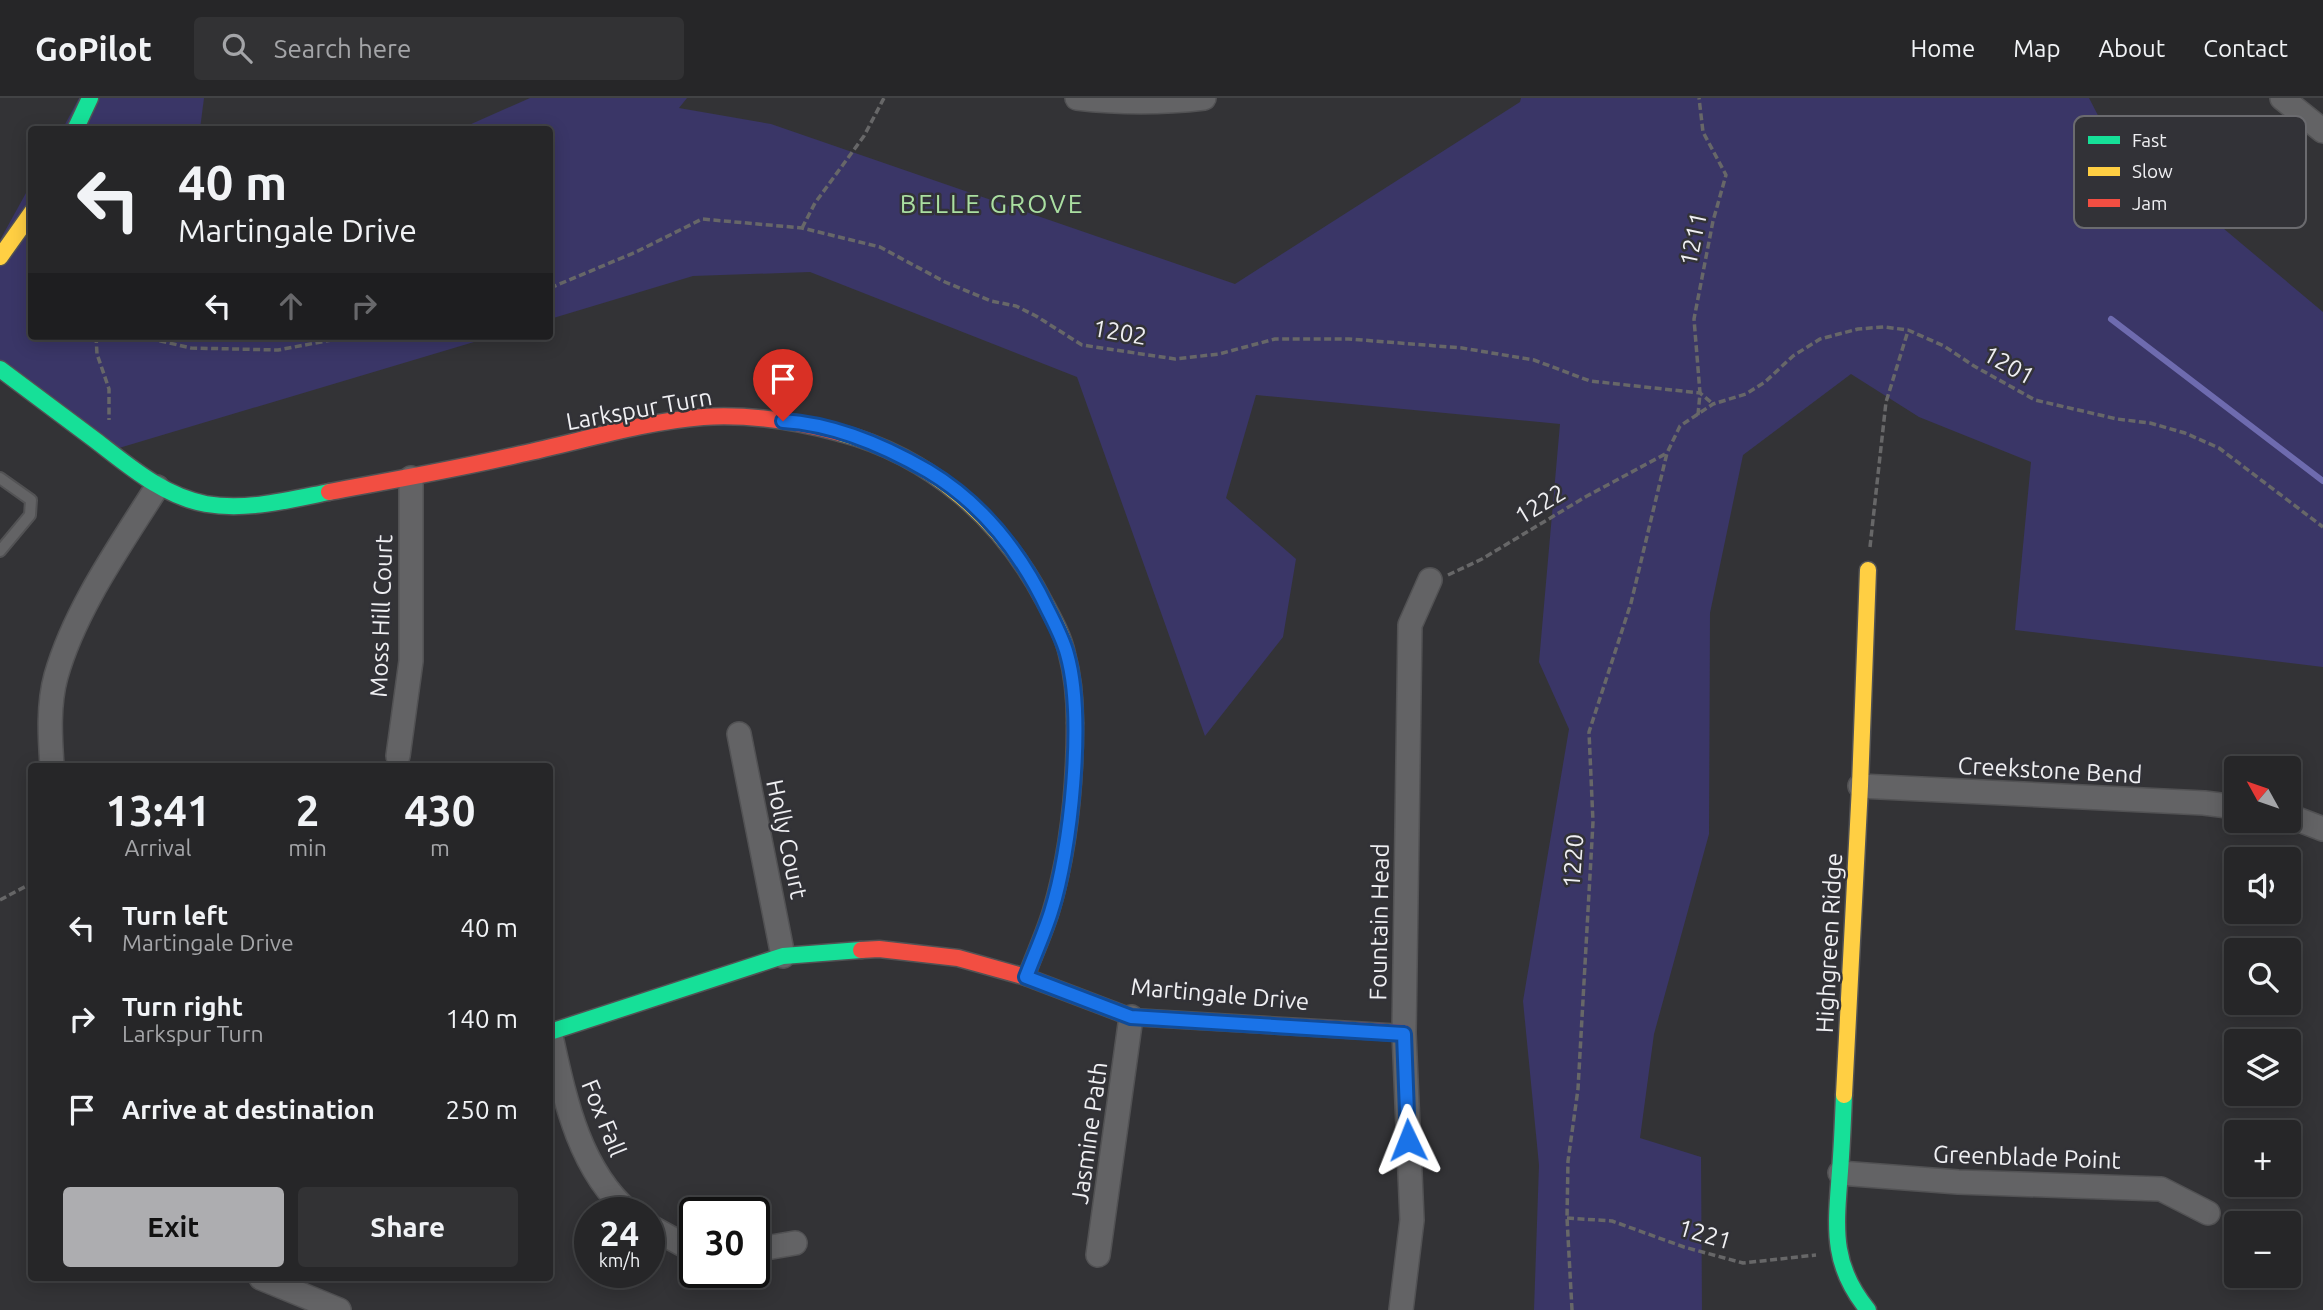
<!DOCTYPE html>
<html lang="en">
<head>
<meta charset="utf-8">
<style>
  :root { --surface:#262628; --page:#323234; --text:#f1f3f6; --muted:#a4a5a8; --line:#424345; --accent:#adadb0 }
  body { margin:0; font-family:Ubuntu,sans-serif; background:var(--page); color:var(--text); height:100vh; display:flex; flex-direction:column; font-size:26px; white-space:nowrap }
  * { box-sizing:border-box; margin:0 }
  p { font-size:23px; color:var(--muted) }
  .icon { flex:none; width:38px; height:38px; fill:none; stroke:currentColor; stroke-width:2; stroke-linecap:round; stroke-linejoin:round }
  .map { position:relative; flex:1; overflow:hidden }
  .details { position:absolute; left:28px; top:665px; width:525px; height:518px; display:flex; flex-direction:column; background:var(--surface); border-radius:7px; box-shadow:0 4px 18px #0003,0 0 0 2px var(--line) }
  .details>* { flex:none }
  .guide { position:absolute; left:28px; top:28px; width:525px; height:214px; border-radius:7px; box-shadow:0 4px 18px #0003,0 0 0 2px var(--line); background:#262628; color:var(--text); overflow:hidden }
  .needle { width:46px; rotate:310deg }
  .controls { position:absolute; left:2224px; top:658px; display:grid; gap:14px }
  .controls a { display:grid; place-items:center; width:77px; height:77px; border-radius:7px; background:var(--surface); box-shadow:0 4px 18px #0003,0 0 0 2px var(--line); font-size:35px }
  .speed { position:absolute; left:574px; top:1099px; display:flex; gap:14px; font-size:35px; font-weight:700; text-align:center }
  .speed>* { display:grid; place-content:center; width:91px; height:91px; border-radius:50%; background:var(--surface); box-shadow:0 4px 18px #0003,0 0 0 2px var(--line); line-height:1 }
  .speed small { font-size:18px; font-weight:400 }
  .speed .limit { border:4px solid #111; border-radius:10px; background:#fff; color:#111 }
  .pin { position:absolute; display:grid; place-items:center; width:60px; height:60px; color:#fff; margin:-72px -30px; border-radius:50% 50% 50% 0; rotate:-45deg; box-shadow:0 0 7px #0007 }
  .pin .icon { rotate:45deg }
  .me { position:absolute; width:77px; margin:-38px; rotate:358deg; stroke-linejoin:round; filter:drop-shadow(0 0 5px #0008) }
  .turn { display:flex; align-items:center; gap:24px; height:147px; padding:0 35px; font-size:32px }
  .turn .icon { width:91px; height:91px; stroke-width:2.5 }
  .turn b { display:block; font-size:49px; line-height:60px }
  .lanes { display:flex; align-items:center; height:66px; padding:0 35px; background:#0003; justify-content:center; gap:35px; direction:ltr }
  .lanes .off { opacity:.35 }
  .eta { display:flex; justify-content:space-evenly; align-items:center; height:119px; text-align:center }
  .eta b { font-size:42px; font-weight:600; line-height:49px }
  .button { display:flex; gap:14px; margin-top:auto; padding:14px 35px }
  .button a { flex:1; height:80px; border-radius:7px; background:var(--accent); color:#111; font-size:28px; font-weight:600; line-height:80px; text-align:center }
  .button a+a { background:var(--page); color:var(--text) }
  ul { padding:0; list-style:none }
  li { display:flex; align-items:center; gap:21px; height:91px; padding:0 35px }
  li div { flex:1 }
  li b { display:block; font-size:26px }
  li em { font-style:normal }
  header { display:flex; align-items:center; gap:42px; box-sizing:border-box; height:98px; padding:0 35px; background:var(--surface); border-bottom:2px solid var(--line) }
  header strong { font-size:33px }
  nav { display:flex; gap:38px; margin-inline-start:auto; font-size:24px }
  .search { width:490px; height:63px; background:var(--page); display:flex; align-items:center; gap:18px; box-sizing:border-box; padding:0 24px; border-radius:7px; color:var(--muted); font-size:26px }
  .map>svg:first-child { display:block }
</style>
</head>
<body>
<header>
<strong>GoPilot</strong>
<div class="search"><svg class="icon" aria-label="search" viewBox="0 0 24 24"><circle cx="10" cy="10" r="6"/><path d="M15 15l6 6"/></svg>Search here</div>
<nav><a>Home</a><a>Map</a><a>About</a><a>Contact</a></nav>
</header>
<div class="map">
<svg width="2323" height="1212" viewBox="0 0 2323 1212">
  <rect width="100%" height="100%" fill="#333336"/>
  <!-- green -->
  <g fill="#3a3667">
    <polygon points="79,0 204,0 200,31 62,32"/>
    <polygon points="530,0 687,0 679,10 771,26 1235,186 1520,4 1521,0 2089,0 2105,31 2323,214 2323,569 2015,532 2031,364 1919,319 1851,276 1743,357 1710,515 1709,736 1654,936 1640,1040 1701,1059 1702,1212 1534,1212 1539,1067 1523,903 1569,631 1539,564 1560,326 1256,297 1226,400 1296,461 1283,539 1205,638 1077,279 810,174 693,178 550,221 550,32 460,31"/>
    <polygon points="31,86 32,238 494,238 109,353 0,271 0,142"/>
  </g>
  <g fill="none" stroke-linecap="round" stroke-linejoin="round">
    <!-- stream -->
    <polyline stroke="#6e6baf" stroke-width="6" points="2111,221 2323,383"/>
    <defs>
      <polyline id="lane" points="0,380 31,402 30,417 0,453"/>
      <g id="street">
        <path d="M1077,0C1120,5 1162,5 1204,0"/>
        <polyline points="2282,0 2323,33"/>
        <polyline points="739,636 783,858"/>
        <polyline points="398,658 411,563 411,380"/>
        <path d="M52,668C50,639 48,607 56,578C75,511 120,448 157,389"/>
        <polyline points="1860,688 2204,705 2236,709"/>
        <polyline points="2289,718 2323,731"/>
        <path d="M550,934C564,997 578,1071 630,1115"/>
        <polyline points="1840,1075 1958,1084 2161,1091 2208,1115"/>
        <polyline points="649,1128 689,1150 695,1150"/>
        <polyline points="754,1152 795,1145"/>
        <polyline points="1098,1157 1131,919"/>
        <polyline points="261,1180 339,1212"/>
        <polyline points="1401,1212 1412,1122 1404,935 1410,527 1430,482"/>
      </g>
      <g id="fast">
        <polyline points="75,32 90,0"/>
        <path d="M0,271C32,295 63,318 95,342C129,368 163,398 206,406C247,413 289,402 329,394"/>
        <polyline points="550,934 783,858 861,852"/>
        <path d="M1844,997C1843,1022 1842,1048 1840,1073C1836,1128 1830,1166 1868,1212"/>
      </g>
      <g id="slow">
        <polyline points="0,159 32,114"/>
        <path d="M840,335C929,358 1002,422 1044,503C1053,520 1063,537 1067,556C1073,578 1075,603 1075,625"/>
        <polyline points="1844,997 1860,688 1868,472"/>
      </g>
      <g id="jam">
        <path d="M329,394C393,382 458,371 521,356C582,343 641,324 703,319C750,316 795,323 840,335"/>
        <polyline points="861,852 879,851 958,860 1026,879 1131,919 1404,935"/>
        <path d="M1026,879C1034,857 1044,836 1051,813C1069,753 1075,688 1075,625"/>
      </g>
    </defs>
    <!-- lane casing -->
    <use href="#lane" stroke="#525254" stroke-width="14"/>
    <!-- street casing -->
    <use href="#street" stroke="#525254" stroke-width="26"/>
    <!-- fast casing -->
    <use href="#fast" stroke="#525254" stroke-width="19"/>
    <!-- slow casing -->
    <use href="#slow" stroke="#525254" stroke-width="19"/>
    <!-- jam casing -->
    <use href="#jam" stroke="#525254" stroke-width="19"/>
    <!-- path -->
    <g stroke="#676768" stroke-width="3.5" stroke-dasharray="7 3.5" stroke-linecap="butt">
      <polyline points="802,130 815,105 864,38 884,0"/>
      <polyline points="550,190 636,154 702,121 802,130 880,149 945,184 991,203 1016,208 1036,218 1082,247 1175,261 1219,256 1275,241 1349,241 1462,250 1534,262 1590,283 1700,295 1713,306"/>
      <polyline points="96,238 97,256 109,291 109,322"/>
      <polyline points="139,238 191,250 278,252 353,238"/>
      <polyline points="1698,317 1700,295 1694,221 1713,123 1726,77 1703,34 1699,0"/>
      <polyline points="1870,449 1886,304 1908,233"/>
      <polyline points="1448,477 1482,461 1587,398 1667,355"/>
      <polyline points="0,802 32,785"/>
      <polyline points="1567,1120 1612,1123 1684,1149 1743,1165 1816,1157"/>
      <polyline points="1572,1212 1567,1120 1568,1063 1578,991 1593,724 1589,634 1631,505 1667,355 1680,328 1713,306 1746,296 1765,284 1793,258 1820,241 1858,231 1884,229 1908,232 1944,248 1974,268 2035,302 2117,321 2150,325 2185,335 2219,350 2323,429"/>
    </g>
    <!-- lane -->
    <use href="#lane" stroke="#636365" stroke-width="10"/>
    <!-- street -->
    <use href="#street" stroke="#636365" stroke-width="23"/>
    <!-- fast -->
    <use href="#fast" stroke="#16e098" stroke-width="16"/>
    <!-- slow -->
    <use href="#slow" stroke="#ffcf43" stroke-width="16"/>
    <!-- jam -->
    <use href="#jam" stroke="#f24e42" stroke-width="16"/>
  </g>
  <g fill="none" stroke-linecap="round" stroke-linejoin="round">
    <defs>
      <path id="route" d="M783,323C833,326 885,348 928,373C983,406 1021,455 1048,512C1055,526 1063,541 1067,556C1085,619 1071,752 1051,814C1044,836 1034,858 1026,879L1131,919L1404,936L1408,1042"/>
    </defs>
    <!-- route casing -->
    <use href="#route" stroke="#114b97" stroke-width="18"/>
    <!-- route -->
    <use href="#route" stroke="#1a73e8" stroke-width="12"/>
  </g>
  <g text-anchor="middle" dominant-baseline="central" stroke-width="5" stroke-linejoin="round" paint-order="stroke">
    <!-- street labels -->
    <g font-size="24" fill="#efeff2" stroke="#323237">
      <text transform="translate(1693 141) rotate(-78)">1211</text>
      <text transform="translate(1120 234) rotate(10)">1202</text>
      <text transform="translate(2009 267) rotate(29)">1201</text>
      <text transform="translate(639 311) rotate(-10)">Larkspur Turn</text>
      <text transform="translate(1540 406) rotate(-31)">1222</text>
      <text transform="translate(381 518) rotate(-88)">Moss Hill Court</text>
      <text transform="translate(2050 672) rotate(3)">Creekstone Bend</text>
      <text transform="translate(787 741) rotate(78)">Holly Court</text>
      <text transform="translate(1573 763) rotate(-86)">1220</text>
      <text transform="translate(1379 824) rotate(-89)">Fountain Head</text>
      <text transform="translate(1829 845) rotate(-87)">Highgreen Ridge</text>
      <text transform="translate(1220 896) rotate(5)">Martingale Drive</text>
      <text transform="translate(604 1020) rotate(68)">Fox Fall</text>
      <text transform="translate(1089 1035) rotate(-82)">Jasmine Path</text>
      <text transform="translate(2027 1059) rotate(2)">Greenblade Point</text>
      <text transform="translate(1705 1136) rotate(16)">1221</text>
    </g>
    <!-- neighbourhood labels -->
    <g font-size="26" letter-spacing="2" fill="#aadfa1" stroke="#323237">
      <text x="992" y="105">BELLE GROVE</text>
    </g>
  </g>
  <!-- legend -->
  <rect x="2074" y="18" width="232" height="112" rx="10" fill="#323237" stroke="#6b6b6f" stroke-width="2"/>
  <rect x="2088" y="38" width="32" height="8" fill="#16e098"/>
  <rect x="2088" y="69" width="32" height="9" fill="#ffcf43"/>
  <rect x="2088" y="101" width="32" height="8" fill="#f24e42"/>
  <g font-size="19" fill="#efeff2">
    <text x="2132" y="49">Fast</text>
    <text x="2132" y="80">Slow</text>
    <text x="2132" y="112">Jam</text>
  </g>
</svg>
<div class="controls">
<a><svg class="needle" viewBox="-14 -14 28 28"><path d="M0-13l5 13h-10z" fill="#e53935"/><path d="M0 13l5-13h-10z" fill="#a4a5a8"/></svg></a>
<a><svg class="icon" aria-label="sound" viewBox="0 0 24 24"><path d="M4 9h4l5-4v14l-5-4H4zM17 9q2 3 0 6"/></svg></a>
<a><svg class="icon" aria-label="search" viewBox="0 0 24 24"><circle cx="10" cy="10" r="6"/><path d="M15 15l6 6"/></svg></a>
<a><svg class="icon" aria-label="layers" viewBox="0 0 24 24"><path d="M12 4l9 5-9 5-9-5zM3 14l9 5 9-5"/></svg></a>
<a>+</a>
<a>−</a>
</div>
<div class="speed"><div>24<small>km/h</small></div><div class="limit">30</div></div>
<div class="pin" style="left:783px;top:323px;background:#d93025"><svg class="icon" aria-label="arrive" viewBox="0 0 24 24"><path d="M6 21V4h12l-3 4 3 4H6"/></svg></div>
<svg class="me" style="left:1408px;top:1042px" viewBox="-20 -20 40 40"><path d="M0-17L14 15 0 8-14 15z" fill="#1a73e8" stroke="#fff" stroke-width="4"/></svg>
<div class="guide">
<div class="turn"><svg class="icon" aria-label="left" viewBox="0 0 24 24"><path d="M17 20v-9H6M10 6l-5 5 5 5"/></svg><div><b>40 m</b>Martingale Drive</div></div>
<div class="lanes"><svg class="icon" aria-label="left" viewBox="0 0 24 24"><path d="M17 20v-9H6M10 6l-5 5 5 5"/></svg><svg class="icon off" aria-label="ahead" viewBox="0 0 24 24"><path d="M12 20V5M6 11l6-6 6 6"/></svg><svg class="icon off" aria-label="right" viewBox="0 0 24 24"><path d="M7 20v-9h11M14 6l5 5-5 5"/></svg></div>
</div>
<section class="details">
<div class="eta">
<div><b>13:41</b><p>Arrival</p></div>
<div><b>2</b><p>min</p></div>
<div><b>430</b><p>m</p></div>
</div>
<ul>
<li><svg class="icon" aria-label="left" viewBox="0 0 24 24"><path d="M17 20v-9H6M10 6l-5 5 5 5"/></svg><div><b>Turn left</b><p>Martingale Drive</p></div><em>40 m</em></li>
<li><svg class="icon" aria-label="right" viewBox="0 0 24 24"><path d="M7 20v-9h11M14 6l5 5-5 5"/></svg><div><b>Turn right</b><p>Larkspur Turn</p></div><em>140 m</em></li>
<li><svg class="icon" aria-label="arrive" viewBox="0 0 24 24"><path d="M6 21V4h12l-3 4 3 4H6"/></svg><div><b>Arrive at destination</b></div><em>250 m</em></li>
</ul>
<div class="button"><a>Exit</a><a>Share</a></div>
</section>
</div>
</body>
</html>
